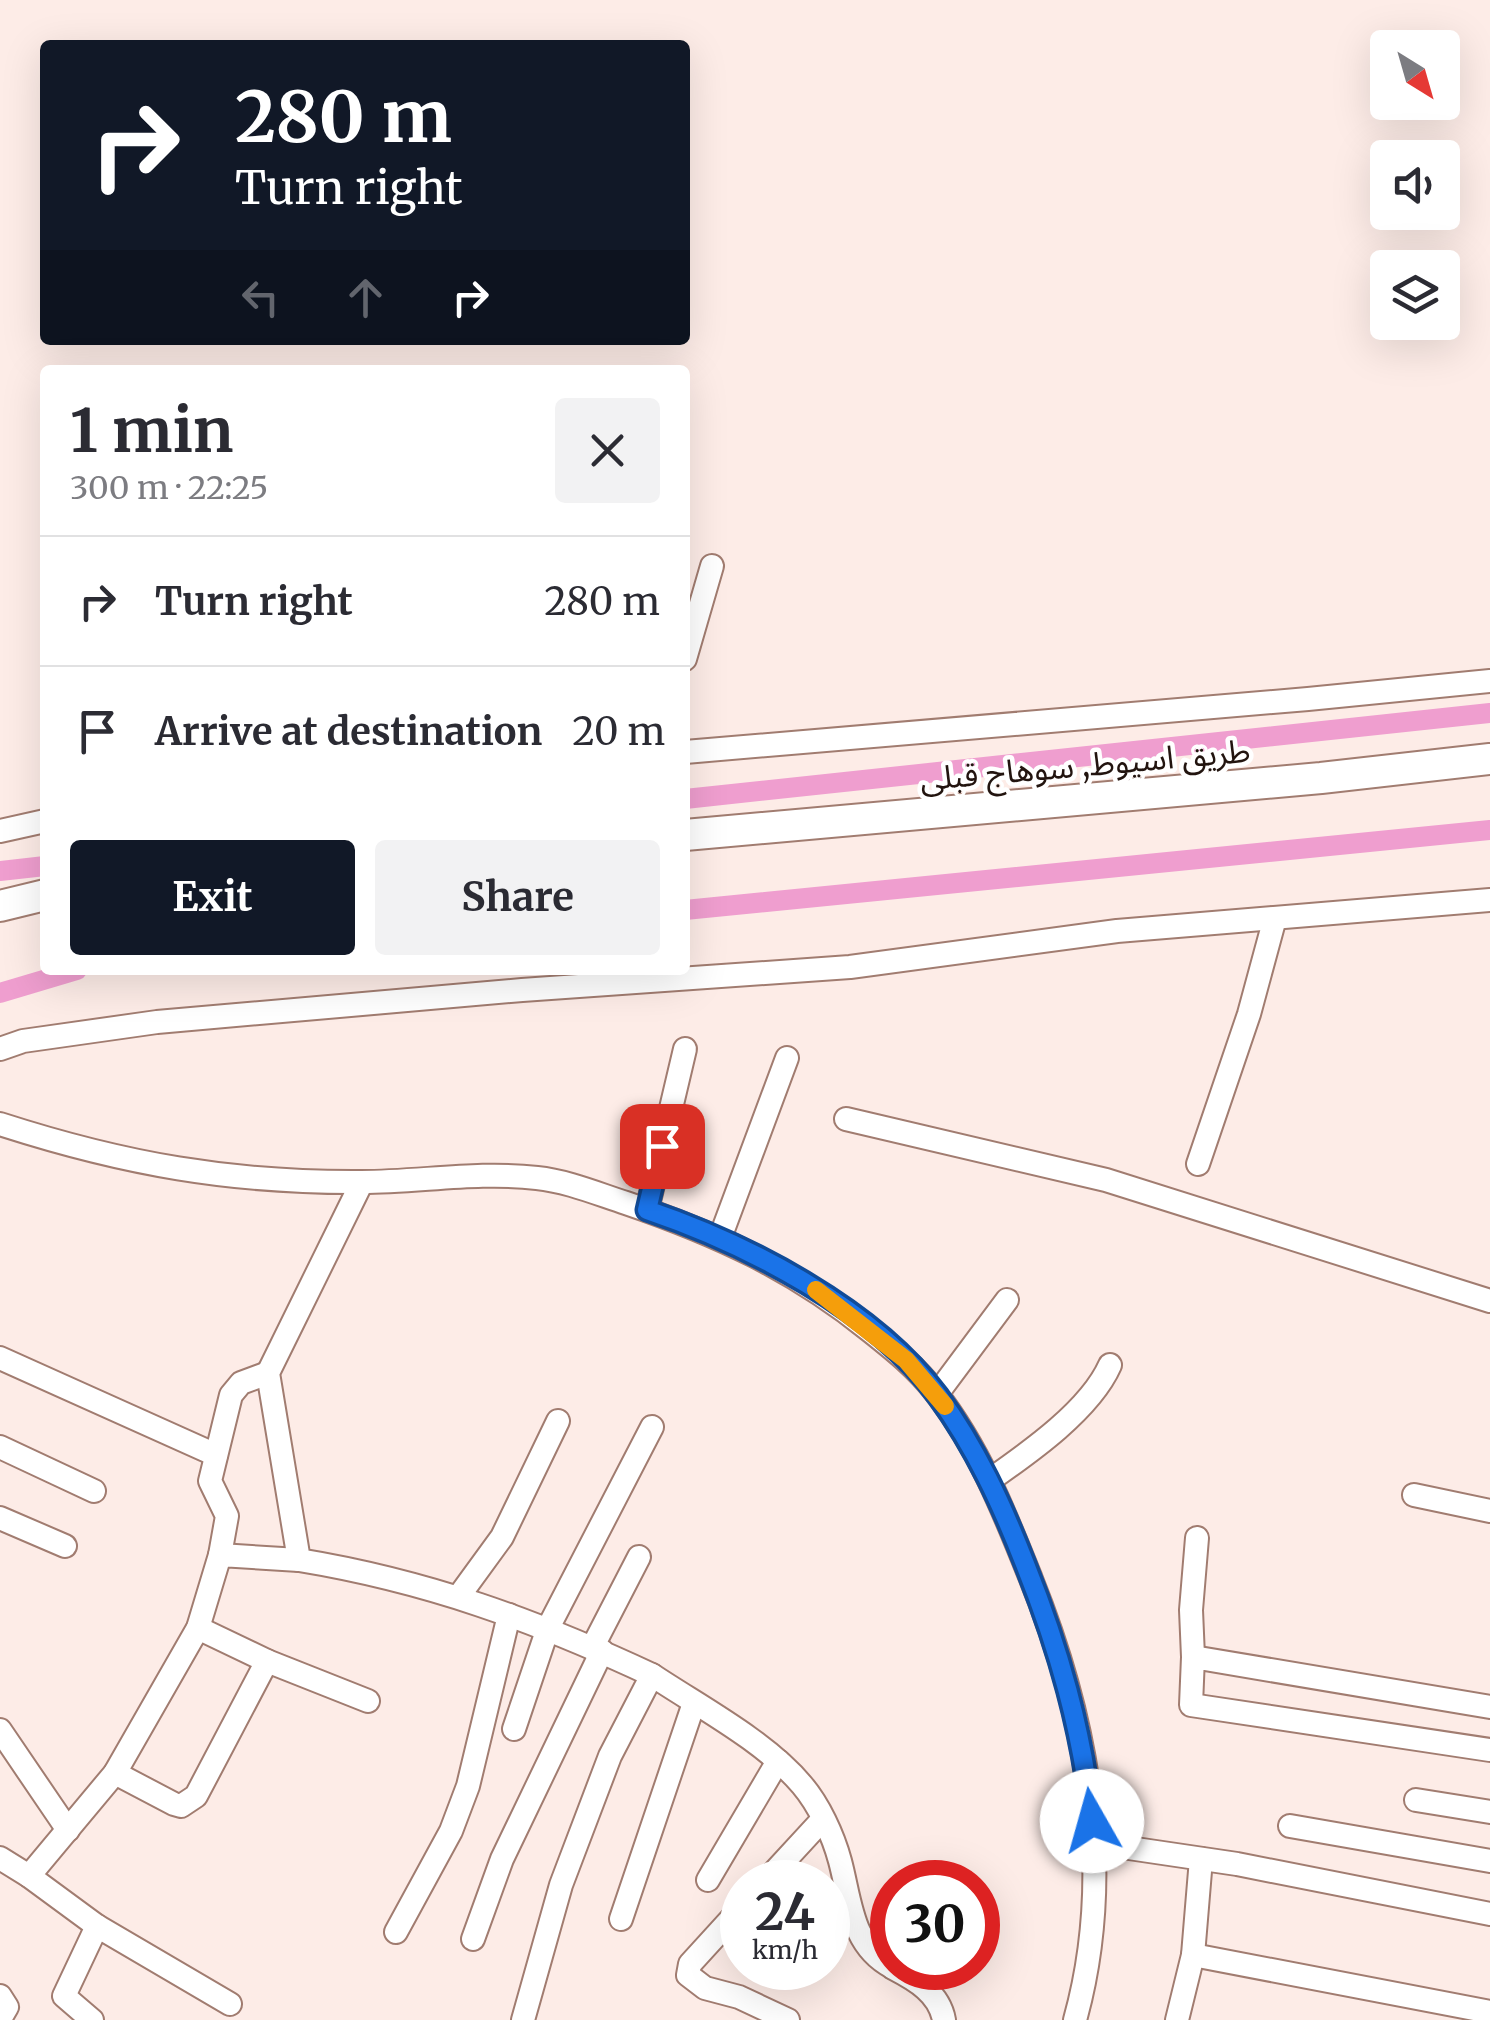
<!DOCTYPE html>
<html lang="en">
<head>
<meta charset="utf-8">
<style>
  :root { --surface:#fff; --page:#f2f2f3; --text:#2b2b33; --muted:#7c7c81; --line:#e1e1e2; --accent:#111827 }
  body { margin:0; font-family:Merriweather,"Noto Sans Arabic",serif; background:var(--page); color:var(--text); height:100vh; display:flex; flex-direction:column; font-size:38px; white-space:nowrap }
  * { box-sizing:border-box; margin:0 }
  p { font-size:32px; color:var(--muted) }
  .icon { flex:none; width:55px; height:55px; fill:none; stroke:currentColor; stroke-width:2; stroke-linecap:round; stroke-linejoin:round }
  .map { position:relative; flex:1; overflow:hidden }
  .drawer { position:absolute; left:40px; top:365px; width:650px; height:610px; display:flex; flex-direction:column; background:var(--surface); border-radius:10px; box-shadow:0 10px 40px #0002 }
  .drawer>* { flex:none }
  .top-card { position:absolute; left:40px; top:40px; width:650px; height:305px; border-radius:10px; box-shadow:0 10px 40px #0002; background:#111827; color:#fff; overflow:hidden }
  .needle { width:65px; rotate:143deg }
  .tools { position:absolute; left:1370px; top:30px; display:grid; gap:20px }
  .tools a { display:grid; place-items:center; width:90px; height:90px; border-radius:10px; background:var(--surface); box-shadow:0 10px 40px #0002; font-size:50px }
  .speed { position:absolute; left:720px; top:1860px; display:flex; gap:20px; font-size:50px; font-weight:700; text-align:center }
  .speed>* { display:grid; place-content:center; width:130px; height:130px; border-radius:50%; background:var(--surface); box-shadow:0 10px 40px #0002; line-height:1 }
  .speed small { font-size:25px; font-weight:400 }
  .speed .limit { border:15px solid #d22; background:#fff; color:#111 }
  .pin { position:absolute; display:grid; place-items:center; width:85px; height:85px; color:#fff; margin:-42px; border-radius:20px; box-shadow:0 5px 15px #0006 }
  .me { position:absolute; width:110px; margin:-55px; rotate:353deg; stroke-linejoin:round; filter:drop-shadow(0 0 8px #0008) }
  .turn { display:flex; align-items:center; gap:35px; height:210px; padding:0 30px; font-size:45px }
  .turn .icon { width:130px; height:130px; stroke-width:2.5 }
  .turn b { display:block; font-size:70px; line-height:85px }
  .lanes { display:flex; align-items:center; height:95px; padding:0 30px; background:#0003; justify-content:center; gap:50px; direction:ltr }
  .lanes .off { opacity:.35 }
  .round { display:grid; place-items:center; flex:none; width:105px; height:105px; border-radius:10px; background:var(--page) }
  .overview { display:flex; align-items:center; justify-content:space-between; height:170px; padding:0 30px }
  h1 { font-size:60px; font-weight:700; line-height:75px }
  .action { display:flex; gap:20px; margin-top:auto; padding:20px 30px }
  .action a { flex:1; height:115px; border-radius:10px; background:var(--accent); color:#fff; font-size:40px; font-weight:700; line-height:115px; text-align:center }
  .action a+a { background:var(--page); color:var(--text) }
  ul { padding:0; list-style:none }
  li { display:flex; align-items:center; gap:30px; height:130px; padding:0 30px; border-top:2px solid var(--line) }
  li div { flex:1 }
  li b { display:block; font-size:38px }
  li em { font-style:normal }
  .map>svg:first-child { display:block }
</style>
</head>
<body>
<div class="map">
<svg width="1490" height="2020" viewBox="0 0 1490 2020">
  <rect width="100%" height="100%" fill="#fdece7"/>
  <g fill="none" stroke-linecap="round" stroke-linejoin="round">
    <!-- canal -->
    <g stroke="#ef9ecf" stroke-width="20">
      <polyline points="685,799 1490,713"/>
      <polyline points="0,871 45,866"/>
      <polyline points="685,910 1490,830"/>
      <polyline points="0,993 77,970"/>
    </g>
    <defs>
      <g id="minor">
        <polyline points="685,659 712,566"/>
        <polyline points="685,752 1308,699 1490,681"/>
        <polyline points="0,831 45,821"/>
        <polyline points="0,1049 23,1041 157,1022 522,990 850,967 1117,931 1490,900"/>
        <polyline points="846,1119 1106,1180 1490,1301"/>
        <path d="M0,1124C124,1164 231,1183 362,1182C420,1182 479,1171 537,1178C567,1181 598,1194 626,1203C717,1234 793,1269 869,1330C893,1349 917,1368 936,1393C979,1448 1005,1514 1031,1579C1087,1718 1116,1872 1075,2020"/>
        <polyline points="1198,1164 1249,1014 1275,918"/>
        <path d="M362,1182L268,1373L299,1560C427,1581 534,1620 652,1675L610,1756L561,1885L523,2020"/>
        <polyline points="647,1210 685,1049"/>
        <polyline points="720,1238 787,1058"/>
        <polyline points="0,1358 216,1455"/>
        <polyline points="937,1394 1007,1300"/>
        <polyline points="0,1447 94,1491"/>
        <path d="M990,1480C1030,1452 1090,1410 1110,1365"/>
        <polyline points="1414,1495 1490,1511"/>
        <polyline points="0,1518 65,1546"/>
        <polyline points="220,1555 227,1516 210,1481 231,1395 241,1383 268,1373"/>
        <polyline points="459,1596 502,1537 558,1421"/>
        <polyline points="592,1648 639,1557"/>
        <polyline points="1193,1657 1191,1610 1197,1538"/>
        <polyline points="267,1661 368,1701"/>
        <path d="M652,1675C700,1707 765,1741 802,1785C819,1805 833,1835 840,1861C851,1902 851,1945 892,1967"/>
        <polyline points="1490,1707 1193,1657 1191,1705 1490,1750"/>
        <polyline points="514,1729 548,1628 652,1427"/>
        <polyline points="0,1730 68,1830"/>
        <polyline points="115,1773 174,1804 181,1806 196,1796 267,1661 198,1628"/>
        <polyline points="1416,1800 1490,1812"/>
        <polyline points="1290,1826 1490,1861"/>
        <polyline points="1095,1843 1237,1864 1490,1914"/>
        <polyline points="0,1858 29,1876"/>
        <polyline points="708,1880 778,1761"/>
        <polyline points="765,1882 823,1819"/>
        <polyline points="742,1907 690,1964 688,1975 705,1988 739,1997 788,2020"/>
        <polyline points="621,1919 694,1703"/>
        <polyline points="396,1932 451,1831 468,1786 509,1615"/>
        <polyline points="473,1939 502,1859 602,1651"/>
        <polyline points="1193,1955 1490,2012"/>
        <path d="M893,1968C916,1980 939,1993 944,2020"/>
        <polyline points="0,1996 7,2007 0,2019"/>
        <polyline points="230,2004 97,1926 29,1876 115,1773 198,1628 220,1555 299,1560"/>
        <polyline points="92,2020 64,1996 97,1926"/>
        <polyline points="1177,2020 1193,1955 1201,1859"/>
      </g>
      <g id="major">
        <polyline points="685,835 1321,778 1490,759"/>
        <polyline points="0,906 45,895"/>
      </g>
    </defs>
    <!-- minor casing -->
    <use href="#minor" stroke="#a17c70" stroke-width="26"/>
    <!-- major casing -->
    <use href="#major" stroke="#a17c70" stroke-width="34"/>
    <!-- minor -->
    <use href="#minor" stroke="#fff" stroke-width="22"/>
    <!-- major -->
    <use href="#major" stroke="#fff" stroke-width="30"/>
  </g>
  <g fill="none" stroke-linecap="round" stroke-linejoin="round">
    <defs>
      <path id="route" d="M662,1146L647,1210C747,1244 874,1309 938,1396C976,1448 1002,1505 1025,1564C1059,1649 1082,1730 1092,1821"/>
    </defs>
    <!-- route casing -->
    <use href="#route" stroke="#114b97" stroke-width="25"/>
    <!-- route -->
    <use href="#route" stroke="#1a73e8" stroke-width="18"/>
    <!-- slow -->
    <polyline stroke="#f59e0b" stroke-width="18" points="816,1290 906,1360 945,1406"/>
  </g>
  <g text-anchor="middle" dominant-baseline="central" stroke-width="9" stroke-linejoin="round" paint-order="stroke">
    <!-- street labels -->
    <g font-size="32" fill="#22140f" stroke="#fff">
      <text transform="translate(1085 765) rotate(-5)">طريق اسيوط, سوهاج قبلى</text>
    </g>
  </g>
</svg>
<div class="tools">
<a><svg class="needle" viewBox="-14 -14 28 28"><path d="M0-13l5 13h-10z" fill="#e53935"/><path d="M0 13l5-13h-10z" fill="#7c7c81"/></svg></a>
<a><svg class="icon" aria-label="sound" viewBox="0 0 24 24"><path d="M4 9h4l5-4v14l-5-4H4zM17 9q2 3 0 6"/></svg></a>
<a><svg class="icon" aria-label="layers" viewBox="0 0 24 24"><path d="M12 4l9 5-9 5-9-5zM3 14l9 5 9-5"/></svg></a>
</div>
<div class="speed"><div>24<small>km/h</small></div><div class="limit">30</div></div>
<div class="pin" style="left:662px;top:1146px;background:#d93025"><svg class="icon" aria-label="arrive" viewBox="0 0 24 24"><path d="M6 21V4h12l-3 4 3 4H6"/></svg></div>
<svg class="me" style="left:1092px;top:1821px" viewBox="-20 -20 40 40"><circle r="19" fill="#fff"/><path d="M0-13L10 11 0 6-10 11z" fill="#1a73e8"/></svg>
<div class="top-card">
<div class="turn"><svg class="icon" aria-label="right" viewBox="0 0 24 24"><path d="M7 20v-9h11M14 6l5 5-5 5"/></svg><div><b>280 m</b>Turn right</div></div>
<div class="lanes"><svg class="icon off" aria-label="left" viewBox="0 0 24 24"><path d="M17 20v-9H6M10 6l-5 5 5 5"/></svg><svg class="icon off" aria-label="ahead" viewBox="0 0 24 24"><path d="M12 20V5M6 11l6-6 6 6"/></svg><svg class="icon" aria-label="right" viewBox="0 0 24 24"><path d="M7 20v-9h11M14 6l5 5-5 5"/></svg></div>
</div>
<section class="drawer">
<div class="overview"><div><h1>1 min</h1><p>300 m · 22:25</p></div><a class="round"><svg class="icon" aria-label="close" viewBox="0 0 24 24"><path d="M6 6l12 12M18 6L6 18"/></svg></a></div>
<ul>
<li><svg class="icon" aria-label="right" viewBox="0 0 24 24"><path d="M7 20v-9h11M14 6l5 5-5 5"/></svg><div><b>Turn right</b></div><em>280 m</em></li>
<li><svg class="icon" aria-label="arrive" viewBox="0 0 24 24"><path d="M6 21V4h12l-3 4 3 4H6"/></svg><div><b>Arrive at destination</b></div><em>20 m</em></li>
</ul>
<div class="action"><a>Exit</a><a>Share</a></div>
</section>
</div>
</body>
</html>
